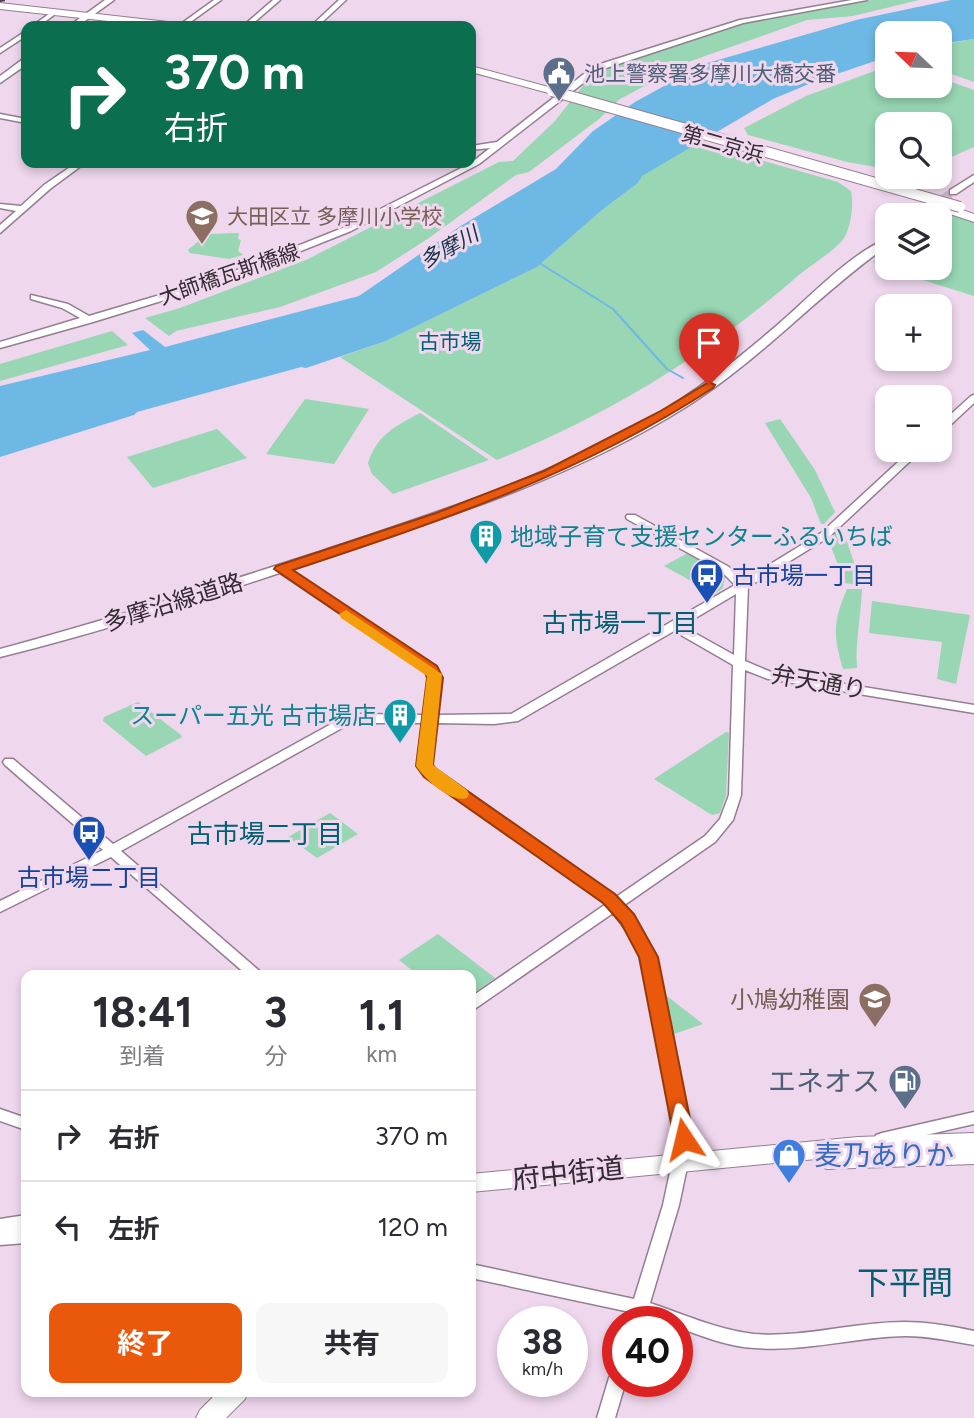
<!DOCTYPE html>
<html lang="ja">
<head>
<meta charset="utf-8">
<style>
  :root { --surface:#fff; --page:#f7f7f7; --text:#2b2b33; --muted:#7c7c81; --line:#e1e1e2; --accent:#ea580c }
  body { margin:0; font-family:Figtree,"Noto Sans JP",sans-serif; background:var(--page); color:var(--text); height:100vh; display:flex; flex-direction:column; font-size:26px; white-space:nowrap }
  * { box-sizing:border-box; margin:0 }
  p { font-size:23px; color:var(--muted) }
  .icon { flex:none; width:38px; height:38px; fill:none; stroke:currentColor; stroke-width:2; stroke-linecap:round; stroke-linejoin:round }
  .map { position:relative; flex:1; overflow:hidden }
  .drawer { position:absolute; left:21px; top:970px; width:455px; height:427px; display:flex; flex-direction:column; background:var(--surface); border-radius:14px; box-shadow:0 4px 10px #0003 }
  .drawer>* { flex:none }
  .banner { position:absolute; left:21px; top:21px; width:455px; height:147px; border-radius:14px; box-shadow:0 4px 10px #0003; background:#0b6e4f; color:#fff; overflow:hidden }
  .needle { width:46px; rotate:293deg }
  .fabs { position:absolute; left:875px; top:21px; display:grid; gap:14px }
  .fabs a { display:grid; place-items:center; width:77px; height:77px; border-radius:14px; background:var(--surface); box-shadow:0 4px 10px #0003; font-size:35px }
  .speed { position:absolute; left:497px; top:1306px; display:flex; gap:14px; font-size:35px; font-weight:700; text-align:center }
  .speed>* { display:grid; place-content:center; width:91px; height:91px; border-radius:50%; background:var(--surface); box-shadow:0 4px 10px #0003; line-height:1 }
  .speed small { font-size:18px; font-weight:400 }
  .speed .limit { border:10px solid #d22; background:#fff; color:#111 }
  .pin { position:absolute; display:grid; place-items:center; width:60px; height:60px; color:#fff; margin:-72px -30px; border-radius:50% 50% 50% 0; rotate:-45deg; box-shadow:0 0 7px #0007 }
  .pin .icon { rotate:45deg }
  .me { position:absolute; width:77px; margin:-38px; rotate:350deg; stroke-linejoin:round; filter:drop-shadow(0 0 5px #0008) }
  .turn { display:flex; align-items:center; gap:24px; height:147px; padding:0 28px; font-size:32px }
  .turn .icon { width:91px; height:91px; stroke-width:2.5 }
  .turn b { display:block; font-size:49px; line-height:60px }
  .eta { display:flex; justify-content:space-evenly; align-items:center; height:119px; text-align:center }
  .eta b { font-size:42px; font-weight:700; line-height:49px }
  .primary-button { display:flex; gap:14px; margin-top:auto; padding:14px 28px }
  .primary-button a { flex:1; height:80px; border-radius:14px; background:var(--accent); color:#fff; font-size:28px; font-weight:700; line-height:80px; text-align:center }
  .primary-button a+a { background:var(--page); color:var(--text) }
  ul { padding:0; list-style:none }
  li { display:flex; align-items:center; gap:21px; height:91px; padding:0 28px; border-top:2px solid var(--line) }
  li div { flex:1 }
  li b { display:block; font-size:26px }
  li em { font-style:normal }
  .map>svg:first-child { display:block }
</style>
</head>
<body>
<div class="map">
<svg width="974" height="1418" viewBox="0 0 974 1418">
  <rect width="100%" height="100%" fill="#efd7ed"/>
  <!-- green -->
  <g fill="#98d6b4">
    <polygon points="871,0 919,0 853,16 807,20 691,61 620,99 599,119 529,172 516,175 429,238 376,272 280,307 176,331 169,336 145,318 180,308 306,260 499,162 513,161 554,122 594,72 746,22"/>
    <polygon points="974,39 974,82 940,70 940,45"/>
    <polygon points="880,69 887,69 887,86 940,86 940,78 974,90 974,147 940,162 940,124 887,124 887,169 847,162 748,135 744,128 806,96"/>
    <path d="M697,142L838,182L851,191C854,203 851,227 844,238C836,250 811,265 799,275C707,355 610,414 497,460L340,357L386,341L537,267L602,210L638,183L641,176Z"/>
    <polygon points="934,209 974,222 974,296 878,266 873,262 887,246 887,268 940,268 940,215 925,215"/>
    <polygon points="239,233 238,239 241,240 238,251 243,255 229,259 190,253 188,250 207,234"/>
    <polygon points="112,331 128,345 0,381 0,364"/>
    <polygon points="305,399 369,409 334,464 266,454"/>
    <path d="M420,413L489,460L393,494L372,474L368,463C378,434 394,427 420,413Z"/>
    <polygon points="780,419 815,470 835,512 824,524 821,524 811,498 765,423"/>
    <polygon points="217,429 247,458 153,488 127,457"/>
    <polygon points="835,531 844,533 862,586 845,583 828,539"/>
    <polygon points="688,553 719,570 725,576 723,588 715,594 664,566"/>
    <path d="M847,589H862C861,616 855,642 857,668L843,669C833,634 833,622 847,589Z"/>
    <polygon points="872,601 970,615 956,684 937,679 942,642 869,633"/>
    <polygon points="138,702 181,735 182,737 146,756 103,721 104,717"/>
    <polygon points="726,732 729,733 726,795 720,813 712,815 654,779"/>
    <polygon points="330,813 358,834 317,858 288,837"/>
    <polygon points="438,934 495,978 471,995 471,975 418,975 399,960"/>
    <polygon points="663,993 703,1024 674,1034"/>
  </g>
  <!-- water -->
  <polygon fill="#6eb8e6" points="951,0 974,0 974,39 940,44 940,33 887,33 887,57 816,81 773,99 642,176 638,183 602,210 537,267 386,341 306,368 301,367 137,412 134,415 0,457 0,386 150,350 132,333 143,330 165,347 359,296 459,227 556,169 593,131 635,102 704,64 856,20"/>
  <g fill="none" stroke-linecap="round" stroke-linejoin="round">
    <!-- stream -->
    <polyline stroke="#6eb8e6" stroke-width="2" points="541,264 613,309 667,369 683,378"/>
    <!-- primary-tunnel -->
    <polyline stroke="#cab5c8" stroke-width="9" stroke-dasharray="9 4.5" stroke-linecap="butt" points="921,215 953,192"/>
    <defs>
      <g id="secondary">
        <polygon points="214,0 221,0 185,26 178,26"/>
        <polygon points="273,0 280,0 250,26 243,26"/>
        <polygon points="339,0 346,0 318,26 311,26"/>
        <polygon points="852,0 867,0 743,23 600,70 479,164 351,231 223,282 93,322 0,348 0,342 80,318 62,308 31,299 31,295 68,304 89,316 217,278 345,227 471,163 490,148 471,150 471,146 497,142 594,66 740,20"/>
        <polygon points="49,14 54,15 39,26 32,26"/>
        <polygon points="26,31 26,36 0,53 0,48"/>
        <polygon points="0,114 26,119 26,123 0,118"/>
        <polygon points="76,163 85,163 50,189 0,233 0,225 16,211 0,208 0,204 21,206 44,185"/>
        <polygon points="974,395 974,403 944,431 940,432 940,424 971,396"/>
        <path d="M911,450H922L829,537L748,587L745,661L771,672L974,705V713L768,679L745,670L741,795L733,820L715,842L623,906L641,930L655,957L692,1144L679,1205L650,1303C683,1314 718,1330 754,1334C804,1338 854,1322 904,1322C928,1322 951,1326 974,1331V1345C951,1341 929,1336 905,1336C855,1337 806,1352 755,1348C728,1347 702,1336 677,1327V1321H660L646,1316L644,1321H628L630,1312L471,1278V1264L634,1299L663,1205L676,1144L641,957L631,937L613,913L476,1008L471,1009V997L606,904L425,776L418,766L423,723H351L121,851L264,975H247L111,857L0,912V901L103,850L5,765L3,762L5,759H13L113,844L344,717L361,714L424,715L429,679L427,672L277,571L275,569L277,567H285L436,667L441,679L437,715L511,714L735,585L721,571L627,519L626,517L627,515H635L729,567L743,581L821,533ZM736,594L734,655L682,626ZM674,631L733,665L729,795L720,819L705,836L616,897L430,765L436,723L494,724L518,721Z"/>
        <polygon points="0,1109 26,1118 26,1130 0,1121"/>
        <polygon points="974,1112 974,1124 882,1145 876,1143 874,1139 876,1135 882,1133"/>
        <polygon points="26,1215 26,1229 19,1230 26,1229 26,1243 0,1245 0,1219"/>
        <polygon points="618,1370 618,1381 626,1381 615,1418 597,1418 609,1378 612,1373"/>
      </g>
      <g id="primary">
        <polygon points="105,0 114,0 78,26 69,26"/>
        <polygon points="23,59 26,59 26,65 0,83 0,76"/>
        <polygon points="974,175 974,182 956,194 950,194 950,190"/>
        <path d="M887,239V246C818,295 761,359 689,405C577,476 449,517 324,558C217,594 110,630 0,657V649C107,620 213,586 319,552C427,516 537,481 638,425C688,398 732,364 775,327C806,301 850,253 887,239Z"/>
      </g>
      <g id="highway">
        <polygon points="0,3 177,23 182,26 153,26 0,9"/>
        <polygon points="471,66 556,89 557,91 552,94 471,72"/>
        <polygon points="954,207 974,214 974,222 950,214 948,211"/>
        <polygon points="974,1133 974,1164 827,1169 819,1166 816,1159 471,1192 471,1174 858,1137"/>
        <polygon points="219,1391 248,1391 245,1399 226,1418 196,1418 200,1410"/>
      </g>
    </defs>
    <!-- secondary casing -->
    <use href="#secondary" stroke="#947e92" stroke-width="3"/>
    <!-- primary casing -->
    <use href="#primary" stroke="#947e92" stroke-width="3"/>
    <!-- highway casing -->
    <use href="#highway" stroke="#947e92" stroke-width="2"/>
    <!-- secondary -->
    <use href="#secondary" fill="#fff" fill-rule="evenodd"/>
    <!-- primary -->
    <use href="#primary" fill="#fff" fill-rule="evenodd"/>
    <!-- highway -->
    <use href="#highway" fill="#fff" fill-rule="evenodd"/>
    <!-- rail -->
    <polyline stroke="#4c414b" stroke-width="2" stroke-dasharray="5 5" stroke-linecap="butt" points="0,1 8,0"/>
    <defs>
      <polyline id="highway-bridge" points="552,91 960,207"/>
    </defs>
    <!-- highway-bridge casing -->
    <use href="#highway-bridge" stroke="#947e92" stroke-width="12" stroke-linecap="butt"/>
    <!-- highway-bridge -->
    <use href="#highway-bridge" stroke="#fff" stroke-width="10"/>
  </g>
  <!-- route -->
  <path fill="#ea580c" stroke="#983908" stroke-width="2" d="M709,382L715,385L713,388C581,474 441,521 293,570L437,666L443,678L433,765L436,769L615,894L634,914L658,957L694,1139L691,1145L684,1147L677,1145L674,1139L639,957L621,923L603,903L424,777L416,766L427,678L425,672L274,569L276,566L436,513L544,471L659,412Z"/>
  <!-- slow -->
  <path fill="#f59e0b" d="M346,610L442,674L433,765L467,790L469,794L467,798C450,803 425,779 416,766L427,676L341,618L339,614Z"/>
  <!-- icons -->
  <defs>
    <symbol id="civic-pin" viewBox="-11 -11 22 30"><path d="M0 17L-7.5 6A9.5 9.5 0 1 1 7.5 6Z" fill="#5c6f8a" stroke="#efd7ed"/><path d="M-.6-6.5H3V-4.5H.6V-3L4-1V1h2V6H-6V1h2V-1L-.6-3ZM-1.2 2.5V6h2.4V2.5Z" fill="#fff"/></symbol>
    <symbol id="school-pin" viewBox="-11 -11 22 30"><path d="M0 17L-7.5 6A9.5 9.5 0 1 1 7.5 6Z" fill="#8d6e63" stroke="#efd7ed"/><path d="M0-5L7-2L0 1L-7-2ZM-4 1L0 2.5L4 1V4Q0 6-4 4Z" fill="#fff"/></symbol>
    <symbol id="building-pin" viewBox="-11 -11 22 30"><path d="M0 17L-7.5 6A9.5 9.5 0 1 1 7.5 6Z" fill="#0f9aa8" stroke="#efd7ed"/><path d="M-4-6H4V6H1V3H-1V6H-4ZM-2.5-4.3h1.7v1.8h-1.7ZM.8-4.3h1.7v1.8H.8ZM-2.5-1h1.7V.8h-1.7ZM.8-1h1.7V.8H.8Z" fill="#fff"/></symbol>
    <symbol id="bus-pin" viewBox="-11 -11 22 30"><path d="M0 17L-7.5 6A9.5 9.5 0 1 1 7.5 6Z" fill="#1a4fb4" stroke="#efd7ed"/><path d="M-5-6H5V4H4V6H2V4H-2V6H-4V4H-5ZM-3.5-4V0h7V-4ZM-3.5 1.2v1.5H-2V1.2ZM2 1.2v1.5H3.5V1.2Z" fill="#fff"/></symbol>
    <symbol id="fuel-pin" viewBox="-11 -11 22 30"><path d="M0 17L-7.5 6A9.5 9.5 0 1 1 7.5 6Z" fill="#5c6f8a" stroke="#efd7ed"/><path d="M-5.5-6h7V0h2V4h1.3V-2.5L3-4.5l.8-.8L6-3V5H2.5V1h-1V6h-7ZM-4.2-4.7v3.2H.2V-4.7Z" fill="#fff"/></symbol>
    <symbol id="shop-pin" viewBox="-11 -11 22 30"><path d="M0 17L-7.5 6A9.5 9.5 0 1 1 7.5 6Z" fill="#3f7fe0" stroke="#efd7ed"/><path d="M-5-2.5h2.3a2.7 3.5 0 0 1 5.4 0H5L5.5 6h-11ZM-1.5-2.5h3a1.5 2.3 0 0 0-3 0Z" fill="#fff"/></symbol>
  </defs>
  <g fill-rule="evenodd">
    <use href="#civic-pin" x="540" y="54" width="38" height="52"/>
    <use href="#school-pin" x="183" y="197" width="38" height="52"/>
    <use href="#building-pin" x="467" y="517" width="38" height="52"/>
    <use href="#bus-pin" x="688" y="556" width="38" height="52"/>
    <use href="#building-pin" x="381" y="696" width="38" height="52"/>
    <use href="#bus-pin" x="70" y="813" width="38" height="52"/>
    <use href="#school-pin" x="856" y="980" width="38" height="52"/>
    <use href="#fuel-pin" x="886" y="1062" width="38" height="52"/>
    <use href="#shop-pin" x="770" y="1136" width="38" height="52"/>
  </g>
  <g text-anchor="middle" dominant-baseline="central" stroke-width="6" stroke-linejoin="round" paint-order="stroke">
    <!-- far-service labels -->
    <g font-size="21" fill="#4e5e75" stroke="#efd7ed" text-anchor="start">
      <text x="584" y="73">池上警察署多摩川大橋交番</text>
    </g>
    <!-- far-street labels -->
    <g font-size="21" fill="#352b34" stroke="#efd7ed">
      <text transform="translate(723 144) rotate(16)">第二京浜</text>
      <text transform="translate(229 274) rotate(-19)">大師橋瓦斯橋線</text>
    </g>
    <!-- far-education labels -->
    <g font-size="21" fill="#785e54" stroke="#efd7ed" text-anchor="start">
      <text x="227" y="216">大田区立 多摩川小学校</text>
    </g>
    <!-- far-water labels -->
    <g font-size="21" font-style="italic" fill="#113245" stroke="#efd7ed">
      <text transform="translate(449 247) rotate(-29)">多摩川</text>
    </g>
    <!-- far-neighbourhood labels -->
    <g font-size="21" fill="#025f72" stroke="#efd7ed">
      <text x="450" y="341">古市場</text>
    </g>
    <!-- culture labels -->
    <g font-size="24" fill="#0d838f" stroke="#efd7ed" text-anchor="start">
      <text x="510" y="536">地域子育て支援センターふるいちば</text>
      <text x="376" y="715" text-anchor="end">スーパー五光 古市場店</text>
    </g>
    <!-- transit labels -->
    <g font-size="24" fill="#164399" stroke="#efd7ed" text-anchor="start">
      <text x="732" y="575">古市場一丁目</text>
      <text x="89" y="877" text-anchor="middle">古市場二丁目</text>
    </g>
    <!-- street labels -->
    <g font-size="24" fill="#352b34" stroke="#efd7ed">
      <text transform="translate(173 602) rotate(-17)">多摩沿線道路</text>
      <text transform="translate(819 682) rotate(10)">弁天通り</text>
    </g>
    <!-- education labels -->
    <g font-size="24" fill="#785e54" stroke="#efd7ed" text-anchor="end">
      <text x="850" y="999">小鳩幼稚園</text>
    </g>
    <!-- neighbourhood labels -->
    <g font-size="26" fill="#025f72" stroke="#efd7ed">
      <text x="620" y="623">古市場一丁目</text>
      <text x="265" y="834">古市場二丁目</text>
    </g>
    <!-- near-service labels -->
    <g font-size="28" fill="#4e5e75" stroke="#efd7ed" text-anchor="end">
      <text x="880" y="1081">エネオス</text>
    </g>
    <!-- near-shop labels -->
    <g font-size="28" fill="#366cbe" stroke="#efd7ed" text-anchor="start">
      <text x="814" y="1155">麦乃ありか</text>
    </g>
    <!-- near-street labels -->
    <g font-size="28" fill="#352b34" stroke="#efd7ed">
      <text transform="translate(568 1173) rotate(-6)">府中街道</text>
    </g>
    <!-- near-neighbourhood labels -->
    <g font-size="32" fill="#025f72" stroke="#efd7ed">
      <text x="905" y="1283">下平間</text>
    </g>
  </g>
</svg>
<div class="fabs">
<a><svg class="needle" viewBox="-14 -14 28 28"><path d="M0-13l5 13h-10z" fill="#e53935"/><path d="M0 13l5-13h-10z" fill="#7c7c81"/></svg></a>
<a><svg class="icon" aria-label="search" viewBox="0 0 24 24"><circle cx="10" cy="10" r="6"/><path d="M15 15l6 6"/></svg></a>
<a><svg class="icon" aria-label="layers" viewBox="0 0 24 24"><path d="M12 4l9 5-9 5-9-5zM3 14l9 5 9-5"/></svg></a>
<a>+</a>
<a>−</a>
</div>
<div class="speed"><div>38<small>km/h</small></div><div class="limit">40</div></div>
<div class="pin" style="left:709px;top:385px;background:#d93025"><svg class="icon" aria-label="arrive" viewBox="0 0 24 24"><path d="M6 21V4h12l-3 4 3 4H6"/></svg></div>
<svg class="me" style="left:684px;top:1139px" viewBox="-20 -20 40 40"><path d="M0-17L14 15 0 8-14 15z" fill="#ea580c" stroke="#fff" stroke-width="4"/></svg>
<div class="banner">
<div class="turn"><svg class="icon" aria-label="right" viewBox="0 0 24 24"><path d="M7 20v-9h11M14 6l5 5-5 5"/></svg><div><b>370 m</b>右折</div></div>
</div>
<section class="drawer">
<div class="eta">
<div><b>18:41</b><p>到着</p></div>
<div><b>3</b><p>分</p></div>
<div><b>1.1</b><p>km</p></div>
</div>
<ul>
<li><svg class="icon" aria-label="right" viewBox="0 0 24 24"><path d="M7 20v-9h11M14 6l5 5-5 5"/></svg><div><b>右折</b></div><em>370 m</em></li>
<li><svg class="icon" aria-label="left" viewBox="0 0 24 24"><path d="M17 20v-9H6M10 6l-5 5 5 5"/></svg><div><b>左折</b></div><em>120 m</em></li>
</ul>
<div class="primary-button"><a>終了</a><a>共有</a></div>
</section>
</div>
</body>
</html>
